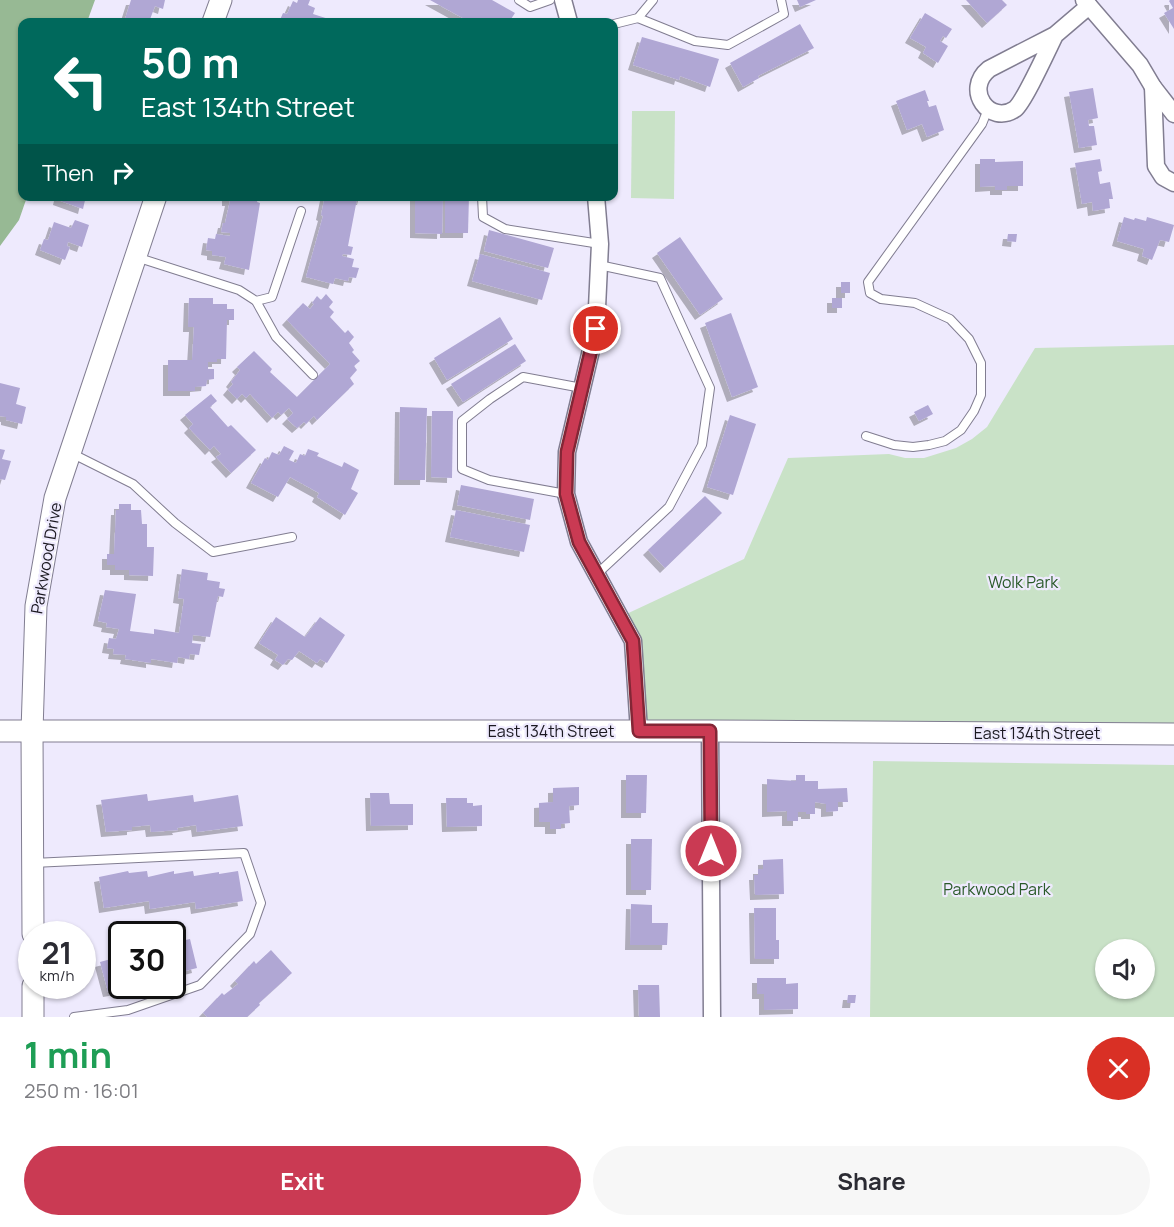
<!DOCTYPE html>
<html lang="en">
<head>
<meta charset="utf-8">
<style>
  :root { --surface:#fff; --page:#f7f7f7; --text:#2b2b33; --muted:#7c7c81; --accent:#ca3a53 }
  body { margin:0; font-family:Manrope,sans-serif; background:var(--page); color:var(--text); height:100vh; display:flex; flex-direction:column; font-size:22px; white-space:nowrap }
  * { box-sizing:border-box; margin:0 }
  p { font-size:20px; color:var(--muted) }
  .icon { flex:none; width:33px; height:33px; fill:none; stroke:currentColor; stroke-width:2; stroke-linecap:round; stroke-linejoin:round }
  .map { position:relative; height:1017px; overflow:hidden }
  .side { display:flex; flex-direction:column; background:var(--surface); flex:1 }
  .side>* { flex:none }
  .top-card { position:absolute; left:18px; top:18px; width:600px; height:183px; border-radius:12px; box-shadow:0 2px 4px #0004; background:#00695c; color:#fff; overflow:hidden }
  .tools { position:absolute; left:1095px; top:939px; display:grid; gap:12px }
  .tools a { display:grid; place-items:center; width:60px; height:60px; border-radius:50%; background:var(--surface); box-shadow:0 2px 4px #0004; font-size:30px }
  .speed { position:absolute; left:18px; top:921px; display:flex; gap:12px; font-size:30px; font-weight:700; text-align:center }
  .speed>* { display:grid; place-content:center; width:78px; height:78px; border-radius:50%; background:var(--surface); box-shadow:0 2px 4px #0004; line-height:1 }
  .speed small { font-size:15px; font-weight:400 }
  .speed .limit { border:3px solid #111; border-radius:9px; background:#fff; color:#111 }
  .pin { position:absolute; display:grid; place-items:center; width:51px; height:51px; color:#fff; margin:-26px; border:3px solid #fff; border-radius:50%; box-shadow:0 2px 6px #0007 }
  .me { position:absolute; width:66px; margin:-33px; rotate:0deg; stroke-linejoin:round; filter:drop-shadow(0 0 4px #0008) }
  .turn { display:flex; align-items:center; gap:21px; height:126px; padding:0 24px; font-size:27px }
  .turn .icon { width:78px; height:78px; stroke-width:2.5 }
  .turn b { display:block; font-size:42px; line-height:51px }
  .then { display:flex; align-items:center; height:57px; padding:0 24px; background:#0003; gap:12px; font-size:22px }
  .round { display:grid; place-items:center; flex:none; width:63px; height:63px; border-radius:32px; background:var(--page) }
  .headline { display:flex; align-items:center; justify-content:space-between; height:102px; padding:0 24px }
  h1 { font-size:36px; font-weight:700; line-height:45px; color:#1e9e55 }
  .button { display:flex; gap:12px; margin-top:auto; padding:12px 24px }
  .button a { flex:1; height:69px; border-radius:36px; background:var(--accent); color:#fff; font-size:24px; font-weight:700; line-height:69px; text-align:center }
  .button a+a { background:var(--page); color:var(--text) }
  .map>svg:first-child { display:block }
</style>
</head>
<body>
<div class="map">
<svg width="1174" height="1017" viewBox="0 0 1174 1017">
  <defs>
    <filter id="shadow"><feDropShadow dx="-5" dy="5" stdDeviation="0" flood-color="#0004"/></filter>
  </defs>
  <rect width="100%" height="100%" fill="#eeeafd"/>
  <!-- green -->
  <g fill="#c9e2c7" fill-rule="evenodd">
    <polygon points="632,111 675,111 674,199 631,198"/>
    <polygon points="1174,345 1174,734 639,731 633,641 620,617 744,559 788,458 889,454 905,458 924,458 956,448 972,439 987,427 1035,348"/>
    <path d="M873,761L1174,765V1017H870ZM1106,950H1144V988H1106Z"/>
  </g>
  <!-- forest -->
  <polygon fill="#97b994" points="0,0 95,0 87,22 22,22 22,196 27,197 19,220 0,246"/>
  <!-- building -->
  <g fill="#b0a7d4" filter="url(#shadow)">
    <polygon points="131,0 165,0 163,9 155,6 149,22 124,22"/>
    <polygon points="298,0 310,0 308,5 315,8 313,14 338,22 279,22 283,13 287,14 293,1 297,3"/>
    <polygon points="430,0 492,0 515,13 509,22 470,22"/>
    <polygon points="797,0 816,0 800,7"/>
    <polygon points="966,0 1002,0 1007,5 987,23"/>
    <polygon points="1170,0 1174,0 1174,29 1164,13 1173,8 1169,1"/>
    <polygon points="925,13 952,29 946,38 943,36 940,41 948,46 938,63 923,53 926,47 910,38"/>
    <polygon points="800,24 814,48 758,76 759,78 743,87 730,63"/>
    <polygon points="642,37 719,59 710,87 680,76 679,80 633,65"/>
    <polygon points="1093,88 1098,118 1088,120 1089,126 1094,126 1097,145 1079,148 1069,92"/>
    <polygon points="925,90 929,101 927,101 929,107 936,105 944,130 927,137 922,124 907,130 896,101"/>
    <polygon points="980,159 995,159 995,162 1023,161 1023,186 1007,186 1007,190 995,190 995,186 980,187"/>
    <polygon points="1100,159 1102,171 1098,172 1100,184 1110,182 1113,199 1109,199 1110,208 1093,211 1092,202 1082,204 1075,163"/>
    <polygon points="59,196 86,196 83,209 58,200"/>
    <polygon points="227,196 259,196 257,202 260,203 249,270 224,264 226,257 212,255 212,251 206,250 208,238 215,239 216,234 230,236 230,233 221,232 223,223 225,223 230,201 227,201"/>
    <polygon points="325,196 363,196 362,200 357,199 348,246 353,247 351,255 343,254 342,256 354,259 352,267 359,268 356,278 349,277 348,281 335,278 333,284 306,277 323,216 321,215"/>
    <polygon points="415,196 443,196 442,234 415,233"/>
    <polygon points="445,196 469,196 468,233 445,233"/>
    <polygon points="1124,217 1134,220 1135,218 1146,221 1147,217 1174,225 1169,242 1160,240 1152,260 1142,256 1144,249 1117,241"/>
    <polygon points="75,220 89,225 82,247 68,242 67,246 70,247 65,260 40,250 44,239 48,240 54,222 71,228"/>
    <polygon points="489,230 554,248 548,268 484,251"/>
    <polygon points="1008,234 1017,234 1016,242 1007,241"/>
    <polygon points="680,237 723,299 700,315 657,253"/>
    <polygon points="480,254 550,273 542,300 472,281"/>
    <rect x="841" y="282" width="9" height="11"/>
    <polygon points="326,294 333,302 329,307 334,312 330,317 345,333 348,330 354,337 349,343 354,350 352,352 360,361 354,366 357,370 350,378 354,384 317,420 314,416 306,424 304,422 297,428 287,419 293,413 289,408 281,415 278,412 272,418 250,394 246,398 242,394 237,399 228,390 233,384 231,382 240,370 237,367 254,351 272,369 270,372 297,397 330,364 287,320 303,303 310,309 314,304 312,303 317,296 321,300"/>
    <polygon points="189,298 213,298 213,304 227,304 227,309 234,309 234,320 227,320 226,359 217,359 217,362 208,362 208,369 214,369 214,379 207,380 206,386 195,387 195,391 168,391 168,360 192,360 194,327 188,327"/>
    <rect x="832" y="298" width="10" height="10"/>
    <polygon points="731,313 758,387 732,397 705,323"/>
    <polygon points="500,317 513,339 447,380 434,358"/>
    <polygon points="515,344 526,361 463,402 451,384"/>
    <polygon points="0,383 20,388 16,404 26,407 22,424 6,420 6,417 0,416"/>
    <polygon points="211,394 217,401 210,407 228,427 231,425 256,450 231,473 216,457 221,454 214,446 210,450 189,428 193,424 185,415"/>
    <polygon points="928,405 933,414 919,421 914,412"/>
    <polygon points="400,407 427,408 425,480 399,480"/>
    <polygon points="432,411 453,411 452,478 431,477"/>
    <polygon points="730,415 756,424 733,495 707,487"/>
    <polygon points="284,446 294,451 289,460 296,463 300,454 305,456 308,449 319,453 317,456 342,467 344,462 359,470 351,489 358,493 345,515 317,497 319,493 290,477 278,497 251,483 265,458 268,460 272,452 279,455"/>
    <polygon points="0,449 5,450 2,459 11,461 5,480 0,479"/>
    <polygon points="461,485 534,499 530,520 457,505"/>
    <polygon points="705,496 722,513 665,568 648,550"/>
    <polygon points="119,504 131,504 131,510 141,510 142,524 147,524 147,547 154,547 153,576 129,575 129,570 115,570 115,565 107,565 107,554 114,554 116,510 119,510"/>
    <polygon points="456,510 530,525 524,552 450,537"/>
    <polygon points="182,569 208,573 207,580 220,582 219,588 225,589 223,597 218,596 210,637 193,635 192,643 201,644 199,655 190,654 189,659 178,657 177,663 151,659 151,663 125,659 126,655 113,654 114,649 107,648 109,638 116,639 119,629 106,627 107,623 98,621 105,590 136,594 130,631 154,634 154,629 179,633 184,599 178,598"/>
    <polygon points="276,617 305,637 320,617 345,635 327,663 320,659 317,663 299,651 292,660 288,659 283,665 275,660 278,655 259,643"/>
    <polygon points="626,775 647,775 646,813 626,813"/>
    <polygon points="796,775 805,775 805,781 818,781 818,789 847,788 848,802 838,802 838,811 826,812 826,804 815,802 815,814 806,814 806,812 798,812 798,821 787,821 787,811 767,812 767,779 796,781"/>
    <polygon points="579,787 579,805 569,806 570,823 561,824 561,829 550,829 550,822 539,822 539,803 553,802 553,788"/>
    <polygon points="370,793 389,793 390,804 413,804 413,825 371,826"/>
    <polygon points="147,794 148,801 193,795 194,802 238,795 243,826 197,832 196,825 177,828 178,830 151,832 150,825 132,827 132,830 106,832 101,800"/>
    <polygon points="446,798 467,798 467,803 473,803 473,806 482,805 482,826 447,827"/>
    <polygon points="631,839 652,839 651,890 631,890"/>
    <polygon points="783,859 784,894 755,895 754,875 758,875 758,869 763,869 763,860"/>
    <polygon points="128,871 129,873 147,871 148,877 174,871 174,874 193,871 194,876 219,872 219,874 238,871 243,901 196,909 195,902 150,909 149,901 104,908 99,877"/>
    <polygon points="631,904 652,905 652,923 668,923 667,945 630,945"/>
    <polygon points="754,908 776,908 776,940 779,940 779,959 755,959"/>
    <polygon points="190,939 197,968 177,973 178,976 172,977 172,943"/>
    <polygon points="271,950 292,973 259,1003 260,1005 247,1017 207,1017 203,1013 222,993 224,995 238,984 235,981 254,961 256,964"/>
    <polygon points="122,956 122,986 138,986 138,987 108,992 100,962"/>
    <polygon points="757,978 786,978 786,984 798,983 798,1009 764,1010 764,994 757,994"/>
    <polygon points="638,985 659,985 660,1017 639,1017"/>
    <polygon points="848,995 856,995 855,1003 847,1003"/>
  </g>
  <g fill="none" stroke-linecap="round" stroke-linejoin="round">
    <defs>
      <g id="service">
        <polyline points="519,0 530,7 550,0"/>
        <polyline points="638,18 695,41 728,45 784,14 781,0"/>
        <polyline points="614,24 638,18 653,0"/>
        <polyline points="482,196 483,217 505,229 600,244"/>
        <polyline points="136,257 239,290 256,301 272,297 301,211"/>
        <polyline points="256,301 276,337 313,375"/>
        <polyline points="866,436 894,445 913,447 929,445 945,441 961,430 974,411 981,395 981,363 969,339 950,319 915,303 881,299 870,293 868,282 982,124 988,109"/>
        <polyline points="71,453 133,484 175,523 213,552 292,537"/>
        <polyline points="566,494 489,480 462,469 462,421 490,399 523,377 582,388"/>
        <polyline points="597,574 669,507 702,445 710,388 660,278 599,265"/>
        <polyline points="33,863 244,853 261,903 250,934 200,985 128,1010 74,1017"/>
      </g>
      <g id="minor">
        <polyline points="563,0 569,22"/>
        <polyline points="1084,0 1140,65 1153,87 1174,114"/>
        <path d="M1055,35C1048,49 1024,102 1015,109C990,126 963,90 989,69L1055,35L1089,6"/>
        <polyline points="1153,87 1156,166 1163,177 1174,183"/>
        <polyline points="596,196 600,244 596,329 567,452 566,494 579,542 633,641 639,731"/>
        <polyline points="710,731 712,1017"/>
      </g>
      <g id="tertiary">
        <polyline points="213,22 221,0"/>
        <polyline points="0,731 710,731 1174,734"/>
        <polyline points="33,934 32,731 36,606 55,498 156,196"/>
        <polyline points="33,1017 33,986"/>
      </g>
    </defs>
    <!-- service casing -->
    <use href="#service" stroke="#817d91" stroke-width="10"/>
    <!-- minor casing -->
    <use href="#minor" stroke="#817d91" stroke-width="19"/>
    <!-- tertiary casing -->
    <use href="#tertiary" stroke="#817d91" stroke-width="23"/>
    <!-- service -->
    <use href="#service" stroke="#fff" stroke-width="8"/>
    <!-- minor -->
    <use href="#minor" stroke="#fff" stroke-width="16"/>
    <!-- tertiary -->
    <use href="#tertiary" stroke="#fff" stroke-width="21"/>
  </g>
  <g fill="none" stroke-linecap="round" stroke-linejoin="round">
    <defs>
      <polyline id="route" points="596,329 567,452 566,494 579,542 633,641 639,731 710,731 711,851"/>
    </defs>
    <!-- route casing -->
    <use href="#route" stroke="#832636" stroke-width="15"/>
    <!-- route -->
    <use href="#route" stroke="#ca3a53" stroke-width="10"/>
  </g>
  <g text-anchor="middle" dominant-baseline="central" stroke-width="4.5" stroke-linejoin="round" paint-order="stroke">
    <!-- street labels -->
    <g font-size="16" fill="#1a1820" stroke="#eeeafd">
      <text transform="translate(46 558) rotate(-80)">Parkwood Drive</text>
      <text x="551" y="731">East 134th Street</text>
      <text x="1037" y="733">East 134th Street</text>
    </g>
    <!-- park labels -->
    <g font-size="16" fill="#2a5a29" stroke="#eeeafd">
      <text x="1023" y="582">Wolk Park</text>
      <text x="997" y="889">Parkwood Park</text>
    </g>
  </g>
</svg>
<div class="tools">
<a><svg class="icon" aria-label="sound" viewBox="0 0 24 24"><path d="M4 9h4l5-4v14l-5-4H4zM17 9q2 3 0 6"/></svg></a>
</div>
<div class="speed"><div>21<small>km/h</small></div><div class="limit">30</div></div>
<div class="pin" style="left:596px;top:329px;background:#d93025"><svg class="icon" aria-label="arrive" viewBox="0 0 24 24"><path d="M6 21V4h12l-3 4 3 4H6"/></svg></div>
<svg class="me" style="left:711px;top:851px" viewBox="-20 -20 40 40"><circle r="17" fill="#ca3a53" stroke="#fff" stroke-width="3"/><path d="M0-11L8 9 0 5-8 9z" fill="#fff"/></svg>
<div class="top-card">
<div class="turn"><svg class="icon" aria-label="left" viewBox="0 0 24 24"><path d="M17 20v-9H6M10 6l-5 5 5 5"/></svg><div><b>50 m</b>East 134th Street</div></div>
<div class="then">Then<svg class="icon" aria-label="right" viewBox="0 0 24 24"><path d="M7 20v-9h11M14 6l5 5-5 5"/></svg></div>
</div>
</div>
<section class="side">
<div class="headline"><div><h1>1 min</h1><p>250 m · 16:01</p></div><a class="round" style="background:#d93025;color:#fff"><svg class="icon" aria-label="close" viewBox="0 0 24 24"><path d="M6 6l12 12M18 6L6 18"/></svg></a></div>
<div class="button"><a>Exit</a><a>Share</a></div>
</section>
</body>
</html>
